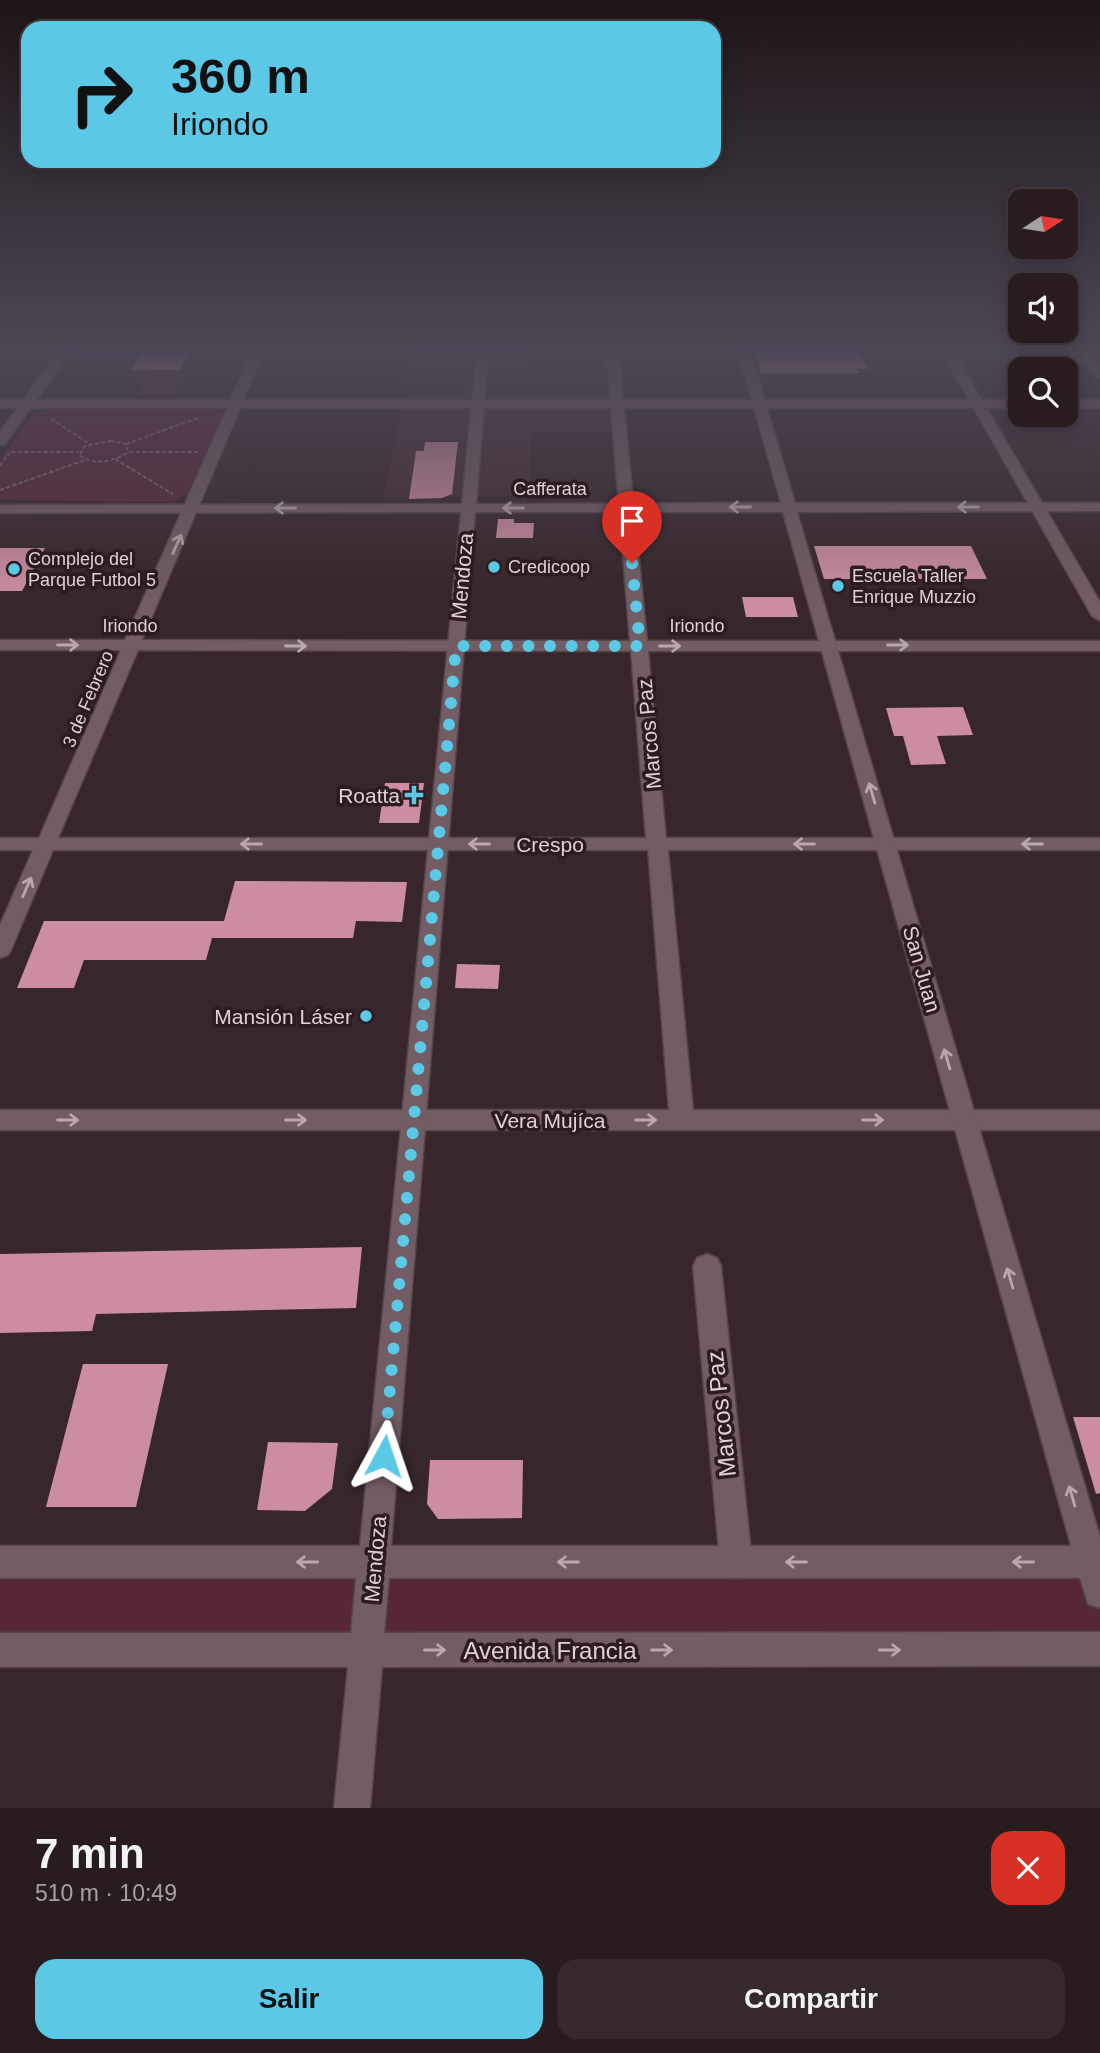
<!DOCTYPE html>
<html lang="es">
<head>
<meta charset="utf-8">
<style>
  :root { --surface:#291c20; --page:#35292d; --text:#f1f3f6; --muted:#a5a1a5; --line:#453a3e; --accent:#5bc8e6 }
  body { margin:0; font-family:Helvetica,sans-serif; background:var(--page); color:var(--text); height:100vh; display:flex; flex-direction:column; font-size:26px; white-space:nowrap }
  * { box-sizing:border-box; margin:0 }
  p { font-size:23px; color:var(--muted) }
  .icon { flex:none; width:38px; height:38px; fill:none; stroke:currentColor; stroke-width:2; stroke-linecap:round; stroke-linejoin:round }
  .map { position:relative; height:1808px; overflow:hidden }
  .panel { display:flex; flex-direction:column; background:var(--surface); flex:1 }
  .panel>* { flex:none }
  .guide { position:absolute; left:21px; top:21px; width:700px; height:147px; border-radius:21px; box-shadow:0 4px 18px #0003,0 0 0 2px var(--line); background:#5bc8e6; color:#111; overflow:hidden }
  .needle { width:46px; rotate:78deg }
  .fabs { position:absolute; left:1008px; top:189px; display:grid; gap:14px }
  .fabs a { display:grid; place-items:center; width:70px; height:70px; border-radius:14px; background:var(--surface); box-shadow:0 4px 18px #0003,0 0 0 2px var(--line); font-size:35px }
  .pin { position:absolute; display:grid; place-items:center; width:60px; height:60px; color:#fff; margin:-72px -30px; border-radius:50% 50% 50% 0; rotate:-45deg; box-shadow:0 0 7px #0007 }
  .pin .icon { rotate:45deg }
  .me { position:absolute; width:77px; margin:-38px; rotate:5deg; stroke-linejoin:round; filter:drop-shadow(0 0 5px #0008) }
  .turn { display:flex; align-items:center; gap:24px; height:147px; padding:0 35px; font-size:32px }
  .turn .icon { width:91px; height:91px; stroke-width:2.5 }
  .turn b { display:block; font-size:49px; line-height:60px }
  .round { display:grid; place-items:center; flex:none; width:74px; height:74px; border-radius:21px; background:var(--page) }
  .summary { display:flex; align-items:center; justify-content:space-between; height:119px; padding:0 35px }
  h1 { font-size:42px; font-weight:700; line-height:52px }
  .cta { display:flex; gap:14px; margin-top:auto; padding:14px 35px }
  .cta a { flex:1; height:80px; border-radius:21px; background:var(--accent); color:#111; font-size:28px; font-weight:700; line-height:80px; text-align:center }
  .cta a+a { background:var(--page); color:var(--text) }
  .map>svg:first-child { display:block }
</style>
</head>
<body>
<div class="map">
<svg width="1100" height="1808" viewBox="0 0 1100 1808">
  <rect width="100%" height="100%" fill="#37262b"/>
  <!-- built -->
  <polygon fill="#442c34" points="415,347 528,347 527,375 606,376 614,432 530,433 531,495 383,498"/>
  <!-- green -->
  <g fill="#572638">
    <polygon points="192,352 171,395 136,396 148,372 66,373 78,353"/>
    <polygon points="214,408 224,413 188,494 171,502 0,500 0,460 33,414 48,409"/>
    <polygon points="0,1562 1100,1562 1100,1649 0,1650"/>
  </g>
  <!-- building -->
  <g fill="#cc8ca1">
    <polygon points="755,350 860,351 868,369 858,369 860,373 761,373"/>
    <polygon points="140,355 188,355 180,370 130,370"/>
    <polygon points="425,442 458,442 452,494 442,498 409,499 416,451 424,451"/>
    <polygon points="498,519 514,519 514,523 534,523 533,538 496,538"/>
    <polygon points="814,546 971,546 987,579 824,579"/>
    <polygon points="0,548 45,548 22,591 0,591"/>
    <polygon points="742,597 793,597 798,617 746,617"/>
    <polygon points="963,707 973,735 937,736 946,764 911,765 903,736 894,736 886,708"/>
    <polygon points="385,783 424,783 419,823 379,823"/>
    <polygon points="235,881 407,882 402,922 356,921 353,938 212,938 206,960 84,960 74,988 17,988 44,921 224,921"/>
    <polygon points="457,964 500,965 498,989 455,988"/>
    <polygon points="362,1247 356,1308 96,1314 92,1331 0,1333 0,1254"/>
    <polygon points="83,1364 168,1364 136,1507 46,1507"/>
    <polygon points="1073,1417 1100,1417 1100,1493 1096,1494"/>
    <polygon points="268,1442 338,1443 332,1489 305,1511 257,1510"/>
    <polygon points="430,1460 523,1460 522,1518 438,1519 427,1504"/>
  </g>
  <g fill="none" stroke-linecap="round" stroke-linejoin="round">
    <defs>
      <g id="minor">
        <polygon points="62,347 74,347 5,444 0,445 0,432"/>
        <path d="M254,347H266L142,640L630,641L606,347H618L647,641H1100V651H648L666,838H1100V850H668L693,1110H1100V1130H0V1110H669L648,850H53L11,950L8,955L0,958V925L33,850H0V838H39L121,650H0V640H125ZM138,650L631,651L646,838H58Z"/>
        <polygon points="939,347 951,347 1100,602 1100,621 1092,616"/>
        <polygon points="1074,347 1086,347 1100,366 1100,378 1096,377"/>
        <polygon points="707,1254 717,1258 721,1266 752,1562 747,1573 736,1578 725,1573 720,1562 693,1266 697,1258"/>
      </g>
      <g id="tertiary">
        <rect x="0" y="400" width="1020" height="8"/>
        <rect x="1066" y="400" width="34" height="8"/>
      </g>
      <path id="secondary" d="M477,347H489L476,504L781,503L737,347H749L795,503H1100V511L797,512L1100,1537V1608L1088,1604L1080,1578H389L384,1633L1100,1632V1666L382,1667L370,1808H334L348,1667H0V1633H351L356,1578H0V1546H360L461,512L0,513V505L462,504ZM475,512H783L1071,1546H391Z"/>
    </defs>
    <!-- minor casing -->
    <use href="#minor" stroke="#534549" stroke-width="3"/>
    <!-- tertiary casing -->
    <use href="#tertiary" stroke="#534549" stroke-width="3"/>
    <!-- secondary casing -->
    <use href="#secondary" stroke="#534549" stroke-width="3"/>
    <!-- path -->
    <g stroke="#796a6e" stroke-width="2" stroke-dasharray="4.5 2" stroke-linecap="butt">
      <polyline points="51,419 90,444"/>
      <path d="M110,441L126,444L128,452C113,462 94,466 79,455L85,446Z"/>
      <polyline points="126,444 198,418"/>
      <polyline points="11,452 79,452"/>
      <polyline points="129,452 198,452"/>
      <polyline points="115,459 173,494"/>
      <polyline points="0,466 9,453"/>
      <polyline points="0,490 85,460"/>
    </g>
    <!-- minor -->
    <use href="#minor" fill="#715d63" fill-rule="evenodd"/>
    <!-- tertiary -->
    <use href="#tertiary" fill="#715d63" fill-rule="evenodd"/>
    <!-- secondary -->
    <use href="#secondary" fill="#715d63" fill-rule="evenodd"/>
  </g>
  <!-- one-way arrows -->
  <defs><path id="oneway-shaft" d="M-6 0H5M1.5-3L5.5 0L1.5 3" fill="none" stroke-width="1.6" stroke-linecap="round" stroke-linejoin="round" transform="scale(1.75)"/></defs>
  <g stroke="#b8a9ad">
    <use href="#oneway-shaft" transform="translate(740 507) rotate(180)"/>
    <use href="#oneway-shaft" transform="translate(968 507) rotate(180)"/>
    <use href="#oneway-shaft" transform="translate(285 508) rotate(180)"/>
    <use href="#oneway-shaft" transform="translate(513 508) rotate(180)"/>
    <use href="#oneway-shaft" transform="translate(177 544) rotate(-66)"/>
    <use href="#oneway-shaft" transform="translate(68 645)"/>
    <use href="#oneway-shaft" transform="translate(898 645)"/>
    <use href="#oneway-shaft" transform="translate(296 646)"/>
    <use href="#oneway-shaft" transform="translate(670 646)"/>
    <use href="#oneway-shaft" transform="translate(872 793) rotate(-106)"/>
    <use href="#oneway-shaft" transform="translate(251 844) rotate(-180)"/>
    <use href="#oneway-shaft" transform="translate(479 844) rotate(-180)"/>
    <use href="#oneway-shaft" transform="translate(804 844) rotate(-180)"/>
    <use href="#oneway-shaft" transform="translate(1032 844) rotate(-180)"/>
    <use href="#oneway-shaft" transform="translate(27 887) rotate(-66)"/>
    <use href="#oneway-shaft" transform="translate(947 1059) rotate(-106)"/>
    <use href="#oneway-shaft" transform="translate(68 1120)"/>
    <use href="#oneway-shaft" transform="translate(296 1120)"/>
    <use href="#oneway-shaft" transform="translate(646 1120)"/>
    <use href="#oneway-shaft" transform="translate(873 1120)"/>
    <use href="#oneway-shaft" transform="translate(1010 1278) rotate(-106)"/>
    <use href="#oneway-shaft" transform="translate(1072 1496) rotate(-106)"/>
    <use href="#oneway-shaft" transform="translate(307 1562) rotate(-180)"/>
    <use href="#oneway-shaft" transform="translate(568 1562) rotate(-180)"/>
    <use href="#oneway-shaft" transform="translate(796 1562) rotate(180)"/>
    <use href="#oneway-shaft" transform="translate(1023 1562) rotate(180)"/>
    <use href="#oneway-shaft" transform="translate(435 1650)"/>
    <use href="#oneway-shaft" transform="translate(662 1650)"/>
    <use href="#oneway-shaft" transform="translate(890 1650)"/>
  </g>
  <!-- sky -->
  <linearGradient id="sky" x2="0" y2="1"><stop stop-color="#1e1518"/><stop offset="0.58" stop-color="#4d4755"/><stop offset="1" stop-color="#4d4755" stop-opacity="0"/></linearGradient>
  <rect width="1100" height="600" fill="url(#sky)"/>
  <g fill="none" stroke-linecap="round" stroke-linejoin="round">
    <!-- route -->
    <polyline stroke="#5bc8e6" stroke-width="12" stroke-dasharray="0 21.6" points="384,1456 456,646 640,646 632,563"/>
  </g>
  <!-- markers -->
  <g fill="#5bc8e6" stroke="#2c1c21" stroke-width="2.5">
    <circle cx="494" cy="567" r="7"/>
    <circle cx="14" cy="569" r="7"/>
    <circle cx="838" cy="586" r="7"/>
    <path d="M410.5 784.5h7v7h7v7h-7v7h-7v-7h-7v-7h7z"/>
    <circle cx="366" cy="1016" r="7"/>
  </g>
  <g text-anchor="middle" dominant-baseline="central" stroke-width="7" stroke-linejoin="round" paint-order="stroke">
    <!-- far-street labels -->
    <g font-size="18" fill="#ded2d5" stroke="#2c1c21">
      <text x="550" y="489">Cafferata</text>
      <text x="130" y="626">Iriondo</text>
      <text x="697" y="626">Iriondo</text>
      <text transform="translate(88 699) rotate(-67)">3 de Febrero</text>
    </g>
    <!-- far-poi labels -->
    <g font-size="18" fill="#ded2d5" stroke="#2c1c21" text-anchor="start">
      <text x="28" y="559">Complejo del<tspan x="28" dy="21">Parque Futbol 5</tspan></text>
      <text x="508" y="567">Credicoop</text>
      <text x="852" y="576">Escuela Taller<tspan x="852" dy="21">Enrique Muzzio</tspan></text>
    </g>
    <!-- street labels -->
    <g font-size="21" fill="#ded2d5" stroke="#2c1c21">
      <text transform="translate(462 576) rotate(-85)">Mendoza</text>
      <text transform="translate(649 734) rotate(-95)">Marcos Paz</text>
      <text x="550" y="844">Crespo</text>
      <text transform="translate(922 969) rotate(74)">San Juan</text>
      <text x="550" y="1120">Vera Mujíca</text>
      <text transform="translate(375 1559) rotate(-85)">Mendoza</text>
    </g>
    <!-- poi labels -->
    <g font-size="21" fill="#ded2d5" stroke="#2c1c21" text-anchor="end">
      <text x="400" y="795">Roatta</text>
      <text x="352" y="1016">Mansión Láser</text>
    </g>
    <!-- near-street labels -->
    <g font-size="24" fill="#ded2d5" stroke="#2c1c21">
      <text transform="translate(721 1414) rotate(-96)">Marcos Paz</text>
      <text x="550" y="1650">Avenida Francia</text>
    </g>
  </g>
</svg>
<div class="fabs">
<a><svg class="needle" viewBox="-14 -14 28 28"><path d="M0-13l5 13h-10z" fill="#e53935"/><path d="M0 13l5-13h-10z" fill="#a5a1a5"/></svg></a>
<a><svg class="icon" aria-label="sound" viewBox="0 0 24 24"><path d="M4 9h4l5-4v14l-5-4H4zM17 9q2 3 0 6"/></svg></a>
<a><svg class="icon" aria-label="search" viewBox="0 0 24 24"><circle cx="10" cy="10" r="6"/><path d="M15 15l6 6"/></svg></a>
</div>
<div class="pin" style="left:632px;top:563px;background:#d93025"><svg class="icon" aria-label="arrive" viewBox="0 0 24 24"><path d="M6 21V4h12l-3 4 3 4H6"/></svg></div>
<svg class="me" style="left:384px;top:1456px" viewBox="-20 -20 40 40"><path d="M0-17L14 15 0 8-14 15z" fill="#5bc8e6" stroke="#fff" stroke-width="4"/></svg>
<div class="guide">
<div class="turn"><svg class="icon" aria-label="right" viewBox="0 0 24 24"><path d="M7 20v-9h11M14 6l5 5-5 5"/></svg><div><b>360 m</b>Iriondo</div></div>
</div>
</div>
<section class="panel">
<div class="summary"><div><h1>7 min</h1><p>510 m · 10:49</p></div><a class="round" style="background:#d93025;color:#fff"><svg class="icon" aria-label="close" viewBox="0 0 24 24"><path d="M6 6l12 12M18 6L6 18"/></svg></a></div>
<div class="cta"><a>Salir</a><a>Compartir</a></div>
</section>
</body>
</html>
